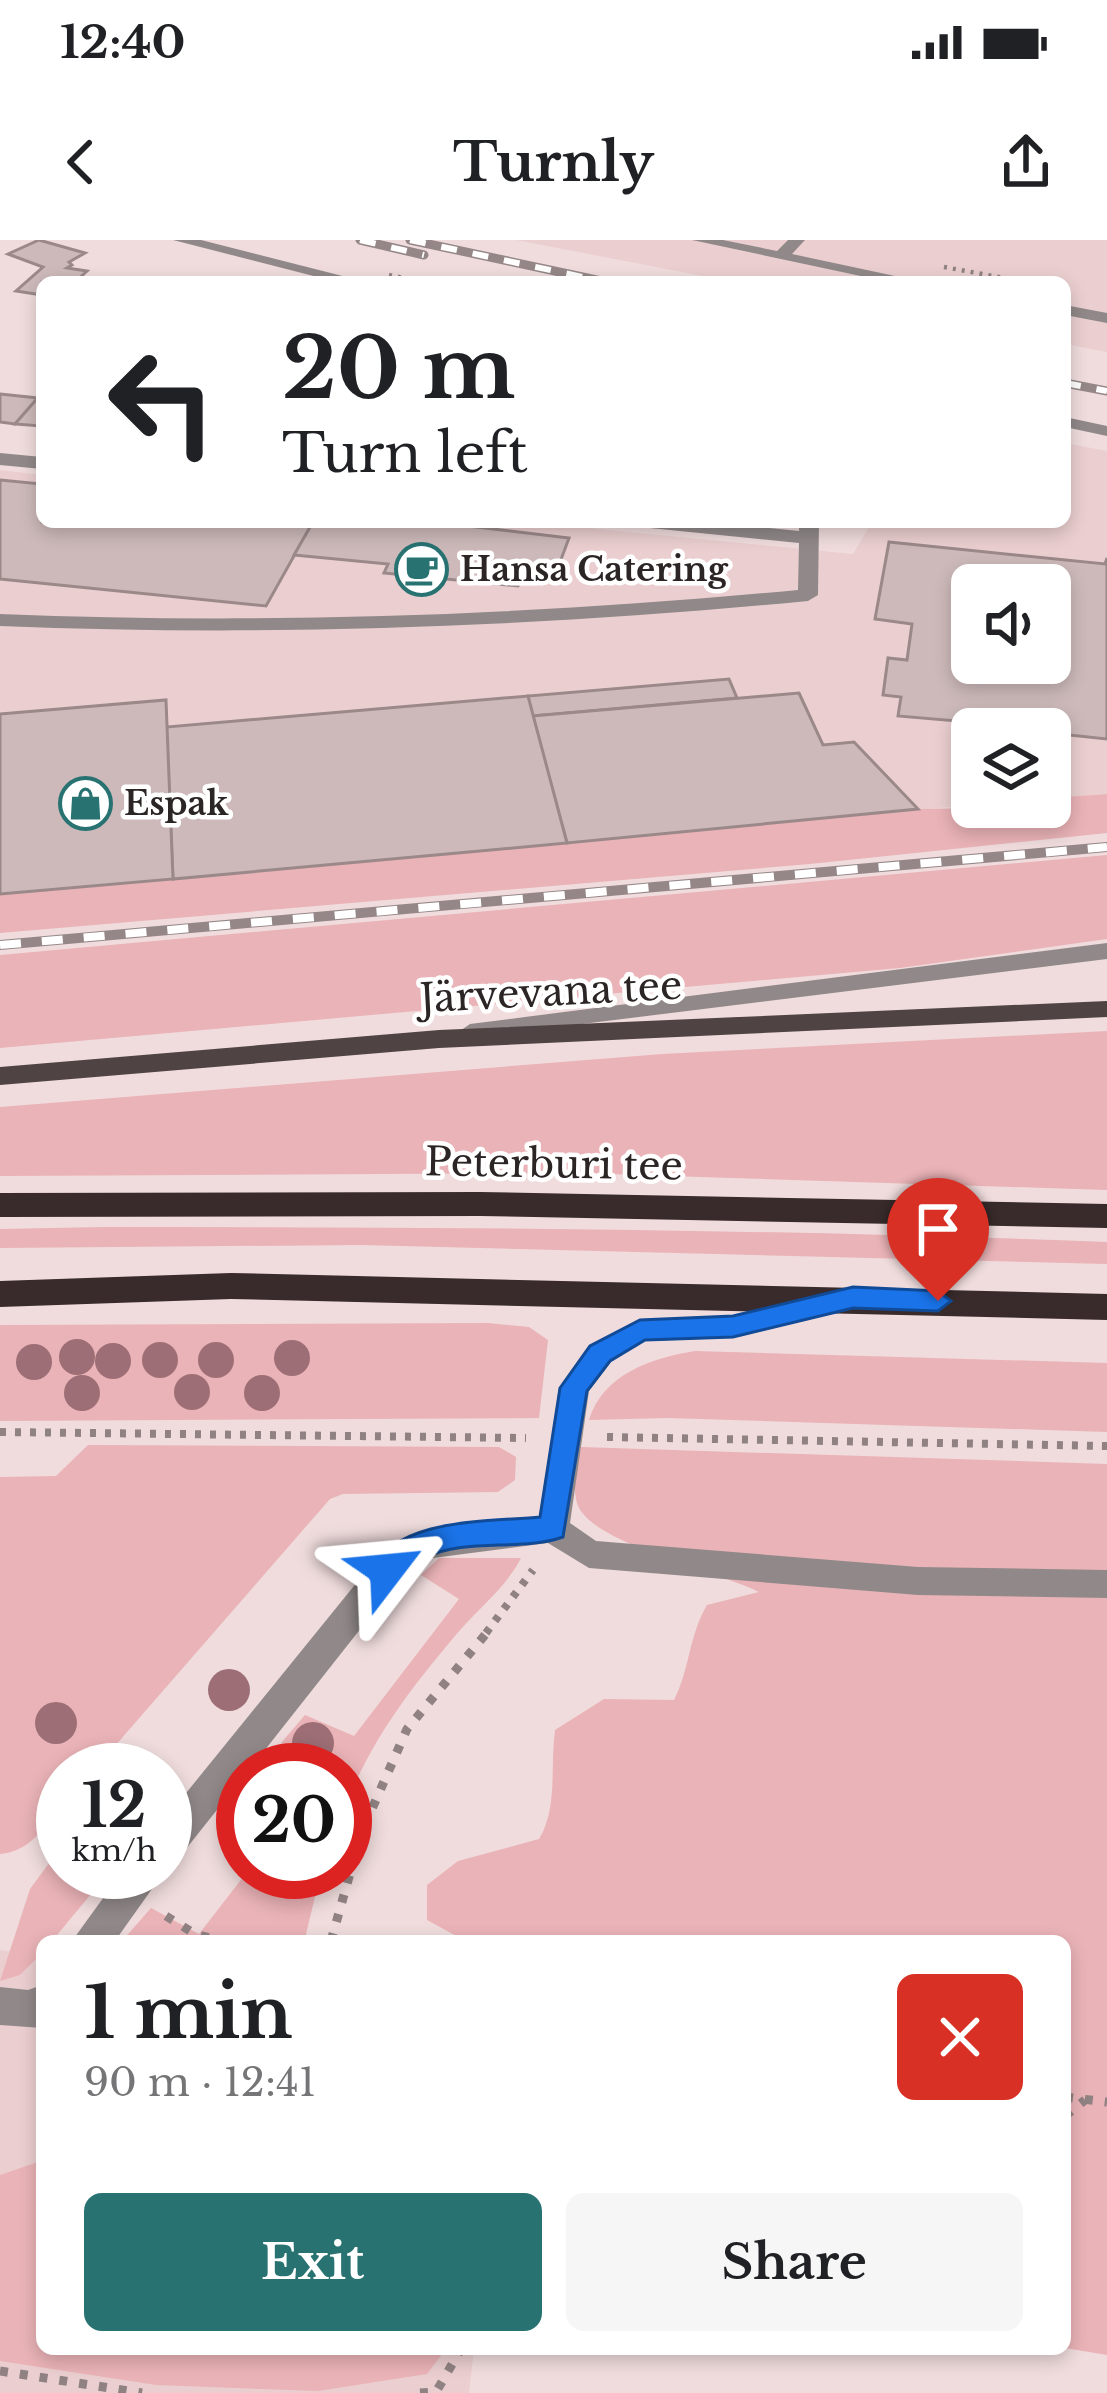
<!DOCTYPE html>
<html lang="en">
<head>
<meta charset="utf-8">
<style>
  :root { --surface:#fff; --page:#f6f6f6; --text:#202124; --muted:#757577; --accent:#287272 }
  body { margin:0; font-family:"Libre Baskerville",serif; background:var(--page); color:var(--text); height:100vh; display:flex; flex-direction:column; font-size:45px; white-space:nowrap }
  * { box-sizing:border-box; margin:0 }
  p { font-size:39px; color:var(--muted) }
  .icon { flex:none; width:66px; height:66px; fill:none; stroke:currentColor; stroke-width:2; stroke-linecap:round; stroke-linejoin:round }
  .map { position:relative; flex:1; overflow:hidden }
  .details { position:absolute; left:36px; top:1695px; width:1035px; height:420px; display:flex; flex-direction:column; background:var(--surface); border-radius:18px; box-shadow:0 6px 18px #0003 }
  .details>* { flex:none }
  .banner { position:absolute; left:36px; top:36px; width:1035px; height:252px; border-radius:18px; box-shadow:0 6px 18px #0003; background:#fff; color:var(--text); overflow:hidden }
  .controls { position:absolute; left:951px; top:324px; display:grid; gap:24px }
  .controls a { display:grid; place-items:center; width:120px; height:120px; border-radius:18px; background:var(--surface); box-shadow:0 6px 18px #0003; font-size:60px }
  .speed { position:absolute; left:36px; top:1503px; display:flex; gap:24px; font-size:60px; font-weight:700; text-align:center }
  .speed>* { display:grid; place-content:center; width:156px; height:156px; border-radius:50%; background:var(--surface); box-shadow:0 6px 18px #0003; line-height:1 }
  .speed small { font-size:30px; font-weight:400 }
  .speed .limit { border:18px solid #d22; background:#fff; color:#111 }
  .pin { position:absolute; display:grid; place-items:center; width:102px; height:102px; color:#fff; margin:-123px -51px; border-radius:50% 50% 50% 0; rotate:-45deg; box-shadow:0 0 12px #0007 }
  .pin .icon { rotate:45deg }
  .me { position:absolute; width:132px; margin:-66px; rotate:61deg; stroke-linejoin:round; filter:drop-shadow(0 0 9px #0008) }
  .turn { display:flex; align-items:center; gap:42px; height:252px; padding:0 48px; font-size:54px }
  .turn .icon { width:156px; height:156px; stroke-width:2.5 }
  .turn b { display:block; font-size:84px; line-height:102px }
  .round { display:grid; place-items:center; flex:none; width:126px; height:126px; border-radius:18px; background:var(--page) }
  .overview { display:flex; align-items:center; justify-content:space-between; height:204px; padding:0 48px }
  h1 { font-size:72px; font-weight:700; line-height:90px }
  .action { display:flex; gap:24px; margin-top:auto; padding:24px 48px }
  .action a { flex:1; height:138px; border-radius:18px; background:var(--accent); color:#fff; font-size:48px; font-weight:700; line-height:138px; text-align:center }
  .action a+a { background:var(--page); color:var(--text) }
  .status { display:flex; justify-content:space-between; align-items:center; height:84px; padding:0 60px; background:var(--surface); direction:ltr }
  .status svg { height:33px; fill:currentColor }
  header { display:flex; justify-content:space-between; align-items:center; height:156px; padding:0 48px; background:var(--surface); font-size:54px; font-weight:700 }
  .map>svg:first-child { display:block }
</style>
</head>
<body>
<div class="status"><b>12:40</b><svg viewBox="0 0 49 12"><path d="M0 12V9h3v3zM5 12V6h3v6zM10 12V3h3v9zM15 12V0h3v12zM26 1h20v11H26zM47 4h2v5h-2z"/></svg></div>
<header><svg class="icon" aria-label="back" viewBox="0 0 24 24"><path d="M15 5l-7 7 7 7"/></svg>Turnly<svg class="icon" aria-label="share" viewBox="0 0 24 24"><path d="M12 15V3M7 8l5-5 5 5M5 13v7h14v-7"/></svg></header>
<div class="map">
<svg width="1107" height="2153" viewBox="0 0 1107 2153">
  <rect width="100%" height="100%" fill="#f0dcdd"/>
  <!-- built -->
  <g fill="#ebcfd0" fill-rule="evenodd">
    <polygon points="516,0 1107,0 1107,112 1065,104 1065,42 734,42"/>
    <path d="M1065,203L1107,211V554L1050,558V489H972V565L0,654V230L42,235V282H526L853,314L872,282H1065ZM972,345H1050V423H972Z"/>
    <polygon points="0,1710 42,1715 42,2109 474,2109 469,2153 0,2153"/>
  </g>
  <!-- green -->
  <g fill="#eab3b7">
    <polygon points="1107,554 1107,593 810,624 0,693 0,654 918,569 1050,567 1050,558"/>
    <polygon points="1107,615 1107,699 900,728 0,808 0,715"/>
    <polygon points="1107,791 1107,950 576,933 0,936 0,867 662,814"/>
    <path d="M104,987C439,987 773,989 1107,1002V1024L361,1005L0,1008V989Z"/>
    <polygon points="488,1083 529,1087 548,1100 539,1178 0,1181 0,1085"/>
    <path d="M695,1111L1107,1123V1192L667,1178L589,1180C603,1134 652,1118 695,1111Z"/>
    <path d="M88,1205L499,1207L516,1217L515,1240L498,1252L343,1254L330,1259L94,1530H63V1565C44,1587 30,1612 0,1614V1237L56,1236Z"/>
    <path d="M581,1207L1107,1224V2115L1065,2108V1701H500L460,1698L427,1680V1645L458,1621L539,1599C558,1568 550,1527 555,1490L604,1459L674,1460C690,1429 689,1395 707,1365L759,1352C721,1332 588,1303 577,1263C572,1245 577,1224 581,1207Z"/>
    <path d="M439,1318H521C506,1347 483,1364 461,1389C414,1444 370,1500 345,1568V1530H317L283,1511L281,1503L305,1475L354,1496L459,1359L421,1335Z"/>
    <polygon points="61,1607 63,1632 100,1632 101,1642 52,1701 42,1701 42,1713 20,1735 0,1741 30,1649"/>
    <polygon points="247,1632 321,1632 306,1694 310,1701 122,1701 151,1668 199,1694"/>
    <polygon points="35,1923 42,1924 42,2109 446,2109 427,2134 318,2151 156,2145 0,2121 0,1935"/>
  </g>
  <!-- building -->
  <g fill="#cdb9ba" stroke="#9b898a" stroke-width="3" fill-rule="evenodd">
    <polygon points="39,0 85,13 69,22 72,25 67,28 87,31 75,42 42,42 42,55 16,51 43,27 8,14"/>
    <polygon points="0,154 38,158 15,184 0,182"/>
    <polygon points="35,161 42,161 41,186 15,184"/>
    <polygon points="0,240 42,244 42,282 313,282 266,366 0,339"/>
    <polygon points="313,282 434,282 569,298 553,341 521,338 518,346 384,333 388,324 294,315"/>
    <path d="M889,302L1105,324L1107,318V499L1050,493V489L898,476L901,457L883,455L888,418L907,420L912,384L875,379ZM972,345H1050V423H972Z"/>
    <polygon points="729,439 737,458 532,476 528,456"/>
    <polygon points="799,453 823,505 854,502 918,569 567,603 532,476"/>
    <polygon points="528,456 567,603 173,639 166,487"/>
    <polygon points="166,460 173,639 0,654 0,474"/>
  </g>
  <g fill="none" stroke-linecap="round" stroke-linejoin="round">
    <!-- path-far2 -->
    <g stroke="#908283" stroke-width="4.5" stroke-dasharray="3 6" stroke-linecap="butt">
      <polyline points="944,27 1026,42"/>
      <polyline points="389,35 423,42"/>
    </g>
    <!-- path-far1 -->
    <g stroke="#908283" stroke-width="8" stroke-dasharray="6 9" stroke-linecap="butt">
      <polyline points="0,1192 526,1198"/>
      <polyline points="607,1197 1107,1206"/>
      <polyline points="486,1393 533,1330"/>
    </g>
    <!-- path -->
    <g stroke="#908283" stroke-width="9" stroke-dasharray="8 12" stroke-linecap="butt">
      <polyline points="166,1676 195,1694 221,1701"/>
      <polyline points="331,1701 361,1594 407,1489 489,1390"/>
      <polyline points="1065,1857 1107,1862"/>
      <polyline points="1065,1876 1085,1860"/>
      <polyline points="0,2131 142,2153"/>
      <polyline points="420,2153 436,2152 461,2109"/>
    </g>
    <!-- minor -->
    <g fill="#918989" fill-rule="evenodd">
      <polygon points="173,0 201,0 366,42 337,42"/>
      <polygon points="692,0 723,0 777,11 788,0 805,0 792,14 923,42 889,42"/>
      <polygon points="1065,65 1107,73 1107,83 1065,75"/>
      <polygon points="1065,177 1107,186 1107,196 1065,187"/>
      <polygon points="0,213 42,217 42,229 0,225"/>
      <path d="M640,282H708L799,291V282H819L818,355L808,361C539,387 270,397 0,386V374C267,385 532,375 798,350L799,303L650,288Z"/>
      <polygon points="1107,703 1107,719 574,785 470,802 457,793 470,784"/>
      <polygon points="832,1052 843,1055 847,1063 843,1071 733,1098 645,1101 611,1122 589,1151 570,1283 596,1301 918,1327 1107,1330 1107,1358 918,1355 589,1328 548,1303 425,1319 399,1340 249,1530 243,1530 243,1537 178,1619 165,1624 165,1579 375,1320 416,1293 539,1277 559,1148 589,1106 640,1079 733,1076"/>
      <polygon points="122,1632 164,1632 115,1701 72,1701"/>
      <polygon points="42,1745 42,1788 0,1785 0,1747 28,1750"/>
    </g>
    <!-- major -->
    <polygon fill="#504343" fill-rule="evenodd" points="1107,761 1107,777 439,808 0,845 0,827 439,790"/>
    <!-- highway -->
    <g fill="#392b2b" fill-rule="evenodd">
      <polygon points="480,952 1107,964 1107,988 480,976 0,977 0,953"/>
      <polygon points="231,1033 1107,1054 1107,1080 231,1059 0,1067 0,1041"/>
    </g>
    <defs>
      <g id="rail-far1">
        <polyline points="360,0 424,15"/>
        <polyline points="410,0 606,42"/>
        <polyline points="1065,143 1107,151"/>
      </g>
      <polyline id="rail" points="0,705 1107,607"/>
    </defs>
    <!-- rail-far1 casing -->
    <use href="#rail-far1" stroke="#958788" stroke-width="9"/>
    <!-- rail casing -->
    <use href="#rail" stroke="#958788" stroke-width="10"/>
    <!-- rail-far1 -->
    <use href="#rail-far1" stroke="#fff" stroke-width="6" stroke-dasharray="16" stroke-linecap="butt"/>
    <!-- rail -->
    <use href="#rail" stroke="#fff" stroke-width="8" stroke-dasharray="21" stroke-linecap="butt"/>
  </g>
  <!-- trees -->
  <g fill="#9d6e76">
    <circle cx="77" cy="1117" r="18"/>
    <circle cx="292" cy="1118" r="18"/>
    <circle cx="160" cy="1120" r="18"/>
    <circle cx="216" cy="1120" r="18"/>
    <circle cx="113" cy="1121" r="18"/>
    <circle cx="34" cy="1122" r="18"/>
    <circle cx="192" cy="1152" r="18"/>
    <circle cx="82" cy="1153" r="18"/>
    <circle cx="262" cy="1153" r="18"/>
    <circle cx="229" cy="1450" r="21"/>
    <circle cx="56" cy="1483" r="21"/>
    <circle cx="313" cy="1503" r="21"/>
  </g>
  <!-- route -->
  <path fill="#1a73e8" stroke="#114b97" stroke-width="3" d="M853,1047L938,1051L951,1061L938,1071L853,1068L733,1097L645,1100L610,1121L587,1151L563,1297C520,1312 466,1297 424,1318C406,1327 399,1347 376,1339L372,1330C398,1277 490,1282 540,1277L560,1148L590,1106L640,1080L733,1076Z"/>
  <!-- icons -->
  <defs>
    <symbol id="cafe-ring" viewBox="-11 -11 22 22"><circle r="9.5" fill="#fff" stroke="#287272" stroke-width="1.5"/><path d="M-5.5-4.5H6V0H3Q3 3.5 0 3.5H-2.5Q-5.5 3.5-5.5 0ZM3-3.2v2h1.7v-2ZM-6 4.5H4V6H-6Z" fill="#287272"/></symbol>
    <symbol id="shop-ring" viewBox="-11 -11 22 22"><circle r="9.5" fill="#fff" stroke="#287272" stroke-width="1.5"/><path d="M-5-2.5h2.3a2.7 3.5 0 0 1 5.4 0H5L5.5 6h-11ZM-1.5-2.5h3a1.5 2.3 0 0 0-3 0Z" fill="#287272"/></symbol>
  </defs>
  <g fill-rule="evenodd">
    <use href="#cafe-ring" x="392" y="300" width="59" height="59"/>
    <use href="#shop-ring" x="56" y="534" width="59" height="59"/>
  </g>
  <g text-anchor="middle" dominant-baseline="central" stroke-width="9" stroke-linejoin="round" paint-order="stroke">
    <!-- far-poi labels -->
    <g font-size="33" font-weight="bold" fill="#2c2525" stroke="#fff" text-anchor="start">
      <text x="460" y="329">Hansa Catering</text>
      <text x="124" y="563">Espak</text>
    </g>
    <!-- street labels -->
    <g font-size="39" fill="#2c2525" stroke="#fff">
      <text transform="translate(551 752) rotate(-3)">Järvevana tee</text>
      <text transform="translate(554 924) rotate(1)">Peterburi tee</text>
    </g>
  </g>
</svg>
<div class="controls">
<a><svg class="icon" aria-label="sound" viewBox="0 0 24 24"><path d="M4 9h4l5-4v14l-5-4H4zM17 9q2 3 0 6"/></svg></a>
<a><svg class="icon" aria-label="layers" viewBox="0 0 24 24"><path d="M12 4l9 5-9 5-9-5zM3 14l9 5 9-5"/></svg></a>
</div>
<div class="speed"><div>12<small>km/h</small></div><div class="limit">20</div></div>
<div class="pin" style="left:938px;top:1061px;background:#d93025"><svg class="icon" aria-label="arrive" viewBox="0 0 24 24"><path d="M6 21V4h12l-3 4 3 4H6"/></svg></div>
<svg class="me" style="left:387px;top:1330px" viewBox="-20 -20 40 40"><path d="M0-17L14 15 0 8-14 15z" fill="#1a73e8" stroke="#fff" stroke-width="4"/></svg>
<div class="banner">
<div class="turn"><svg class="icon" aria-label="left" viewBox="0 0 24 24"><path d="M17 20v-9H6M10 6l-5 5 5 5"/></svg><div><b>20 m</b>Turn left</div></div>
</div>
<section class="details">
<div class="overview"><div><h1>1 min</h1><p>90 m · 12:41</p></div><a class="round" style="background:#d93025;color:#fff"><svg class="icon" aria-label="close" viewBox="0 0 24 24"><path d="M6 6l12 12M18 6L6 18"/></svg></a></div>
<div class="action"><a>Exit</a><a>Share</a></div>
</section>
</div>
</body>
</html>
